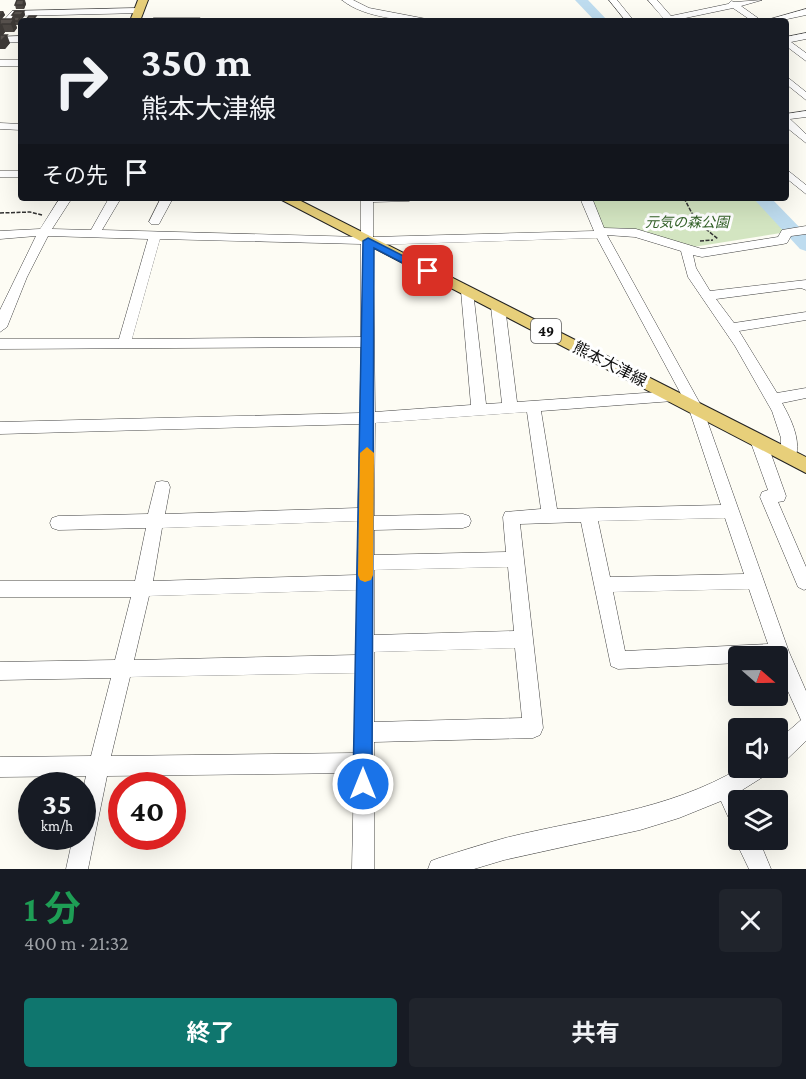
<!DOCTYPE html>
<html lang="ja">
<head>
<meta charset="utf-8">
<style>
  :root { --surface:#171b24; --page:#20242c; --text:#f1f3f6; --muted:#9ea1a6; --accent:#0f766e }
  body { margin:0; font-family:"Crimson Pro","Noto Sans JP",serif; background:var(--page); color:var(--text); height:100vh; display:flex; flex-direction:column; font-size:22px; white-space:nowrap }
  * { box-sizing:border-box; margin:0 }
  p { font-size:20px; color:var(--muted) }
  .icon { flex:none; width:33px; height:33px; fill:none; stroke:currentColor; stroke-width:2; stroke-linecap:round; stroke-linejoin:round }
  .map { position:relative; height:869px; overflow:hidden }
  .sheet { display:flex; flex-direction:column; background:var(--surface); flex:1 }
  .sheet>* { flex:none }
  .hud { position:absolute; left:18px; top:18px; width:771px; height:183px; border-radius:6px; box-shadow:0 6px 24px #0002; background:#171b24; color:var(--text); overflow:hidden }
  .needle { width:39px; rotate:110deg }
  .controls { position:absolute; left:728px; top:646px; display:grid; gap:12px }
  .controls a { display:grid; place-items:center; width:60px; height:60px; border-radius:6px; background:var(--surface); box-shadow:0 6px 24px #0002; font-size:30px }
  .speed { position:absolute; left:18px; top:772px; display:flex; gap:12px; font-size:30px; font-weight:700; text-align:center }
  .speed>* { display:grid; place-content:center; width:78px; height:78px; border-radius:50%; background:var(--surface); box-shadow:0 6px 24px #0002; line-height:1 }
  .speed small { font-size:15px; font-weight:400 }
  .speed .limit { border:9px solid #d22; background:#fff; color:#111 }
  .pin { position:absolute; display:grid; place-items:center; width:51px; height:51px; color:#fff; margin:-26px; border-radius:12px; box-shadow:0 3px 9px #0006 }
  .me { position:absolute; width:66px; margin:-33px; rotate:0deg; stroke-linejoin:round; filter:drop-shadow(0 0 4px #0008) }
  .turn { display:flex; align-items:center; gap:21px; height:126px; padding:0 24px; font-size:27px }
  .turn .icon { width:78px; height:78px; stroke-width:2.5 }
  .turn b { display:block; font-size:42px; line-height:51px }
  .then { display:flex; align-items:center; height:57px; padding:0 24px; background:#0003; gap:12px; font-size:22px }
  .round { display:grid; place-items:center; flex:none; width:63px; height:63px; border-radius:6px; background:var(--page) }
  .headline { display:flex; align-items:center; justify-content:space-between; height:102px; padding:0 24px }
  h1 { font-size:36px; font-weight:700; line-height:45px; color:#1e9e55 }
  .action { display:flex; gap:12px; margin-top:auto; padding:12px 24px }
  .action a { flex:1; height:69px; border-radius:6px; background:var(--accent); color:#fff; font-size:24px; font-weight:700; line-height:69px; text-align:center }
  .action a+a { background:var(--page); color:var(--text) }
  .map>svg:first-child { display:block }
</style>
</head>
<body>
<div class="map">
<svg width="806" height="869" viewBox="0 0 806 869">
  <rect width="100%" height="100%" fill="#fdfcf4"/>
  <!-- green -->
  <polygon fill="#d3e5c1" points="589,198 755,198 787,232 687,248 602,230"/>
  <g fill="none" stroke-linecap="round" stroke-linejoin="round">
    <!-- river -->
    <g fill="#bedcef" fill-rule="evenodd">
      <polygon points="575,0 588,0 608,21 595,21"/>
      <polygon points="753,198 771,198 806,234 806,251 800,249"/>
    </g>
    <defs>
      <g id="minor">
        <path d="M342,0H353L369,8L437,21C408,21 365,19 342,0Z"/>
        <polygon points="609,0 617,0 634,21 626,21"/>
        <polygon points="648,0 657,0 671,16 728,4 731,1 735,2 762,0 741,6 762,21 752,21 733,8 671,21 655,21 663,18"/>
        <polygon points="139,8 143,11 142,13 15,16 11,22 4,20 12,11"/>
        <polygon points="806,9 806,15 778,21 763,21"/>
        <polygon points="154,18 200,18 204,21 150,21"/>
        <polygon points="806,33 806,39 791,42 806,53 806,61 786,46 786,37"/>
        <polygon points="21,36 21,42 0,43 0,37"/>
        <rect x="0" y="60" width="21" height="6"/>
        <polygon points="786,76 806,92 806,100 786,84"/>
        <polygon points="806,111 806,117 790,119 806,134 806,143 786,127 786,114"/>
        <polygon points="0,123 21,124 21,130 0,129"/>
        <polygon points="786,169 806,185 806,194 786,178"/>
        <rect x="0" y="171" width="21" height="6"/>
        <path d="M60,198H72L52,229L91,230L109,198H121L102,230L361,237V198H415L409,201L373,202V237L594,231L580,198H592L604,228L636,229L702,249L778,237L782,230L806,226V234L791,236L787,243L783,244L702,257L693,255L696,268L710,291L806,280V290L801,288L716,299L734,323L806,312V320L739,331L777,393L806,388V398L782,403C791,419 803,443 794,461H784L781,457V438L772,411L735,346L688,277L681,251L635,237L607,235L703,409L789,652L806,691V741L784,762L777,765V741L801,720L777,667V657H738V663L618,669L611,666L581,522L520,524L543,728L540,735L533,738L374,742V869H352L354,773L107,776L88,869H66L73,837H82V794L86,776L0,777V757L91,756L111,678L0,680V662L115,660L131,597H0V581H135L146,528L58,530L52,528L50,523L52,518L58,516L148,514L156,482L162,481L168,482L170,487L165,514L358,508L360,424L0,434V422L360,413L361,347L0,349V339H119L148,239L48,236L27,277L7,327L0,332V310L36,236L0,239V231L40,229ZM597,238L689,409L721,505L557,509L541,411L673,401L680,396L673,391L517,402L505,307L498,303L491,307L502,403L486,404L473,291L467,287L461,291L471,405L375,412L373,245ZM160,239L361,244V337L132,339ZM527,412L541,509L505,512L503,517L506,552L374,555V530L463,528L469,526L471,521L469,516L463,514L374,516L375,423ZM725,518L744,574L610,577L598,521ZM358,521L357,575L153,581L162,528ZM508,567L514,631L374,635V570ZM749,589L768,644L625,651L613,592ZM357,590L356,655L134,660L149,596ZM515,648L522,718L374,722V652ZM356,673L354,753L111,756L130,677Z"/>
        <polygon points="161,198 173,198 159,224 151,224 149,222"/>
        <polygon points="758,434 763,436 766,440 786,496 784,501 778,502 806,567 806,589 804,590 798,587 760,497 762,492 768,490 750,440 753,436"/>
        <path d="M740,768H769L766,775L739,792L743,801H738V826L731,823L721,801L679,818L640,830L504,860L474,869H428L431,861L439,858C461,851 483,844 505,838C585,818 668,811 740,768Z"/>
        <polygon points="738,834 738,840 759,840 771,869 749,869 735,840"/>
      </g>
      <g id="major">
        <polygon points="138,0 148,0 140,21 130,21"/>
        <polygon points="278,198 295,198 806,457 806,473"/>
      </g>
    </defs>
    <!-- minor casing -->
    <use href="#minor" stroke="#434343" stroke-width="1"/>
    <!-- major casing -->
    <use href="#major" stroke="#212121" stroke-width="2"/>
    <!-- path -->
    <g stroke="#323232" stroke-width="1.5" stroke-dasharray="4 1.5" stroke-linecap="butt">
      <polyline points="684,198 696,221 718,239"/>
      <polyline points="0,213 30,212 42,215"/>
      <polyline points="700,241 713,240"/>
    </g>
    <!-- minor -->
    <use href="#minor" fill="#fff" fill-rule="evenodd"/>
    <!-- major -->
    <use href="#major" fill="#e7cf7a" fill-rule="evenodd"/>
  </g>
  <!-- wall -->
  <g fill="#4b4642">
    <polygon points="25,0 26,4 24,9 16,9 15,5"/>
    <polygon points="0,11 3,11 5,15 1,19 12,19 13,17 12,15 24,11 25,15 22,19 21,19 21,21 20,25 16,25 17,28 14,32 5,32 3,35 10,43 5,49 0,49"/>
  </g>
  <!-- shaded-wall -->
  <g fill="#3d3936">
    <polygon points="24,0 26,4 24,9 23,5"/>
    <polygon points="3,11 5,15 1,20 0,15"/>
    <polygon points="24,11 25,15 22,19 21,15"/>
    <polygon points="14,19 17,28 14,32 11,24"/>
    <polygon points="2,24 5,32 0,39 0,26"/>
    <polygon points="7,35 10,43 5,49 0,49 0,41"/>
  </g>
  <!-- building -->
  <g fill="#57514d" stroke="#3d3936" stroke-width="1.5">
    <polygon points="17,0 24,0 23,5 15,5"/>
    <polygon points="15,11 24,11 21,15 12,15"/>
    <polygon points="29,16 36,16 32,21 25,21"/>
    <polygon points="13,17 20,17 18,21 15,21 14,19 12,19"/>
    <polygon points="0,19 14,19 11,24 2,24 0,26"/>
    <polygon points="0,35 7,35 2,40 0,41"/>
  </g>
  <!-- route -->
  <polygon fill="#1a73e8" stroke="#114b97" stroke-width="1.5" points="368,238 433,271 428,275 424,274 374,248 372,784 369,791 363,794 356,791 353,784 363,241"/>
  <!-- slow -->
  <polygon fill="#f59e0b" points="367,447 374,453 373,575 371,580 365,582 360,580 358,575 360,453"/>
  <g text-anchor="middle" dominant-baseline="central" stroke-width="6" stroke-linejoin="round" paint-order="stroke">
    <!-- far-park labels -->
    <g font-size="14" font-style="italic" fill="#326027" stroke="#fff">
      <text x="687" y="222">元気の森公園</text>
    </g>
    <!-- shield labels -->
    <rect fill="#fff" stroke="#585858" stroke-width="1.5" x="531" y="319" width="30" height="24" rx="4.5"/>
    <g font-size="15" font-weight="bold" fill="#101010">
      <text x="546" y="331">49</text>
    </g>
    <!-- street labels -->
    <g font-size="16" fill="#101010" stroke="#fff">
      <text transform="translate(610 364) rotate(27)">熊本大津線</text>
    </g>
  </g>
</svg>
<div class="controls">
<a><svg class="needle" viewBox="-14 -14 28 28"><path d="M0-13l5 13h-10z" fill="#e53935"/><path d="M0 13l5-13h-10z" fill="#9ea1a6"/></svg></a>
<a><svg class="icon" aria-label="sound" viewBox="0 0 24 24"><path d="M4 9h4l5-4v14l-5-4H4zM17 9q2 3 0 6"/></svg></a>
<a><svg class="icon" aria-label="layers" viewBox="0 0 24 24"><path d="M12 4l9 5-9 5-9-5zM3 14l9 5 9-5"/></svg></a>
</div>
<div class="speed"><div>35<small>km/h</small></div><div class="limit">40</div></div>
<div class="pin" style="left:428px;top:271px;background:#d93025"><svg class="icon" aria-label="arrive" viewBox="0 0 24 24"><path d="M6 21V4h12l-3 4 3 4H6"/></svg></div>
<svg class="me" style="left:363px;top:784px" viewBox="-20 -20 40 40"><circle r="17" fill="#1a73e8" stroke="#fff" stroke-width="3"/><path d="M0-11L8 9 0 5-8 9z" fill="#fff"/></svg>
<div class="hud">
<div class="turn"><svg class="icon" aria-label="right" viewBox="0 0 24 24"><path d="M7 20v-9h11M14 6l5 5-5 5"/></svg><div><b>350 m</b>熊本大津線</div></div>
<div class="then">その先<svg class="icon" aria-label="arrive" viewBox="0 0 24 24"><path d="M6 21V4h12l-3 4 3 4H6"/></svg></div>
</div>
</div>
<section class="sheet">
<div class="headline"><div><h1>1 分</h1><p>400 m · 21:32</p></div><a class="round"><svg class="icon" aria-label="close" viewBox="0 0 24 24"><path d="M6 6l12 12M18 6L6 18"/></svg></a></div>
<div class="action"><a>終了</a><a>共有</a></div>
</section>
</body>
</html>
